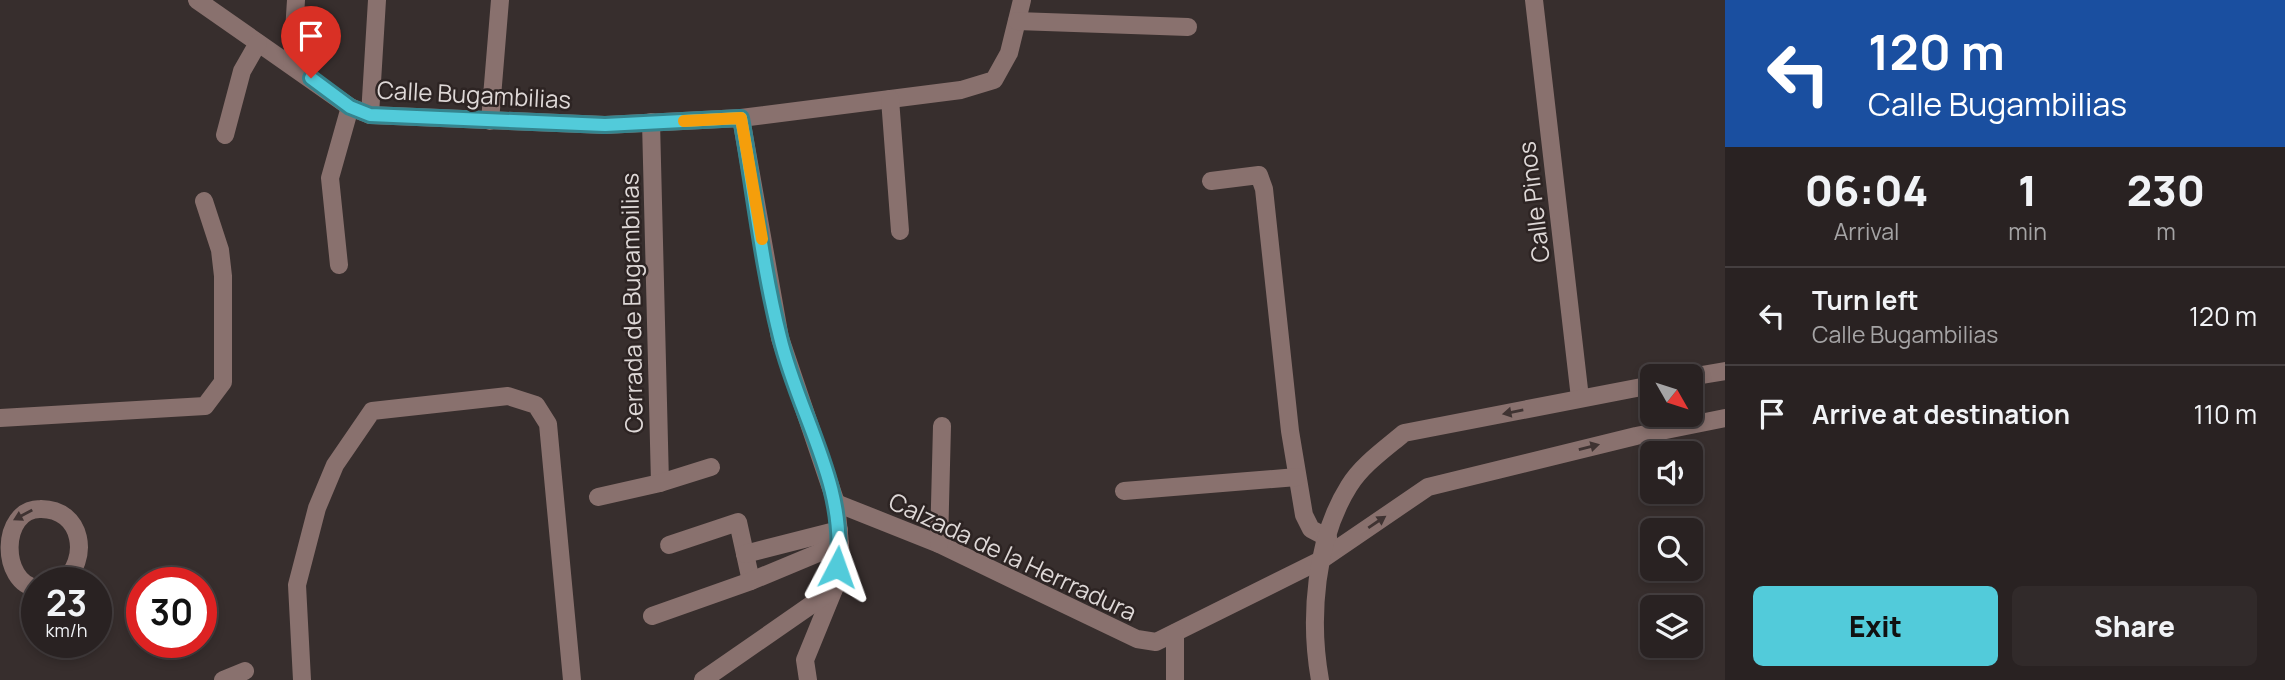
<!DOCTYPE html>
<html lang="en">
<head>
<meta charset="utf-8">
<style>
  :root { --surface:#292222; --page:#312a2a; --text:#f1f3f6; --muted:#a5a4a5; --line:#453f40; --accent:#52cbda }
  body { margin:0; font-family:Manrope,sans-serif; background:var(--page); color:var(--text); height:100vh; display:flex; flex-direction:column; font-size:26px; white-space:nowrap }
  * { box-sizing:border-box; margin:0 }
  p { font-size:23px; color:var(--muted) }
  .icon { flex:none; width:38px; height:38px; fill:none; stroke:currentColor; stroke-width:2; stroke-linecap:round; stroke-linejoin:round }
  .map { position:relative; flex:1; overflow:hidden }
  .drawer { display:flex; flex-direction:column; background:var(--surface); width:560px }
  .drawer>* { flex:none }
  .hud { background:#1a4fa0; color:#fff; overflow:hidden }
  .needle { width:46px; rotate:129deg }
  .buttons { position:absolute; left:1640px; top:364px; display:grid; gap:14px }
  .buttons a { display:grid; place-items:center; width:63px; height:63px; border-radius:10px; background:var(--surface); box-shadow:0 4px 10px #0003,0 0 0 2px var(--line); font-size:35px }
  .speed { position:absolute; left:21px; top:567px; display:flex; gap:14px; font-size:35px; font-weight:700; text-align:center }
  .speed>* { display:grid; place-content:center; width:91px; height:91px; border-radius:50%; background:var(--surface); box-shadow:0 4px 10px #0003,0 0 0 2px var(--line); line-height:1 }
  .speed small { font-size:18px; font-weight:400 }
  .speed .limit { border:10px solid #d22; background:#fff; color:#111 }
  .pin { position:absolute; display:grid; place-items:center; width:60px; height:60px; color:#fff; margin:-72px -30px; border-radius:50% 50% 50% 0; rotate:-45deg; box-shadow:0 0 7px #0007 }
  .pin .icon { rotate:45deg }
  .me { position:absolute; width:77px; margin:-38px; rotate:4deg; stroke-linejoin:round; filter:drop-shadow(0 0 5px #0008) }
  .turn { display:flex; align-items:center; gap:24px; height:147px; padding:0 28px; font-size:32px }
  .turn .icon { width:91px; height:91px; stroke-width:2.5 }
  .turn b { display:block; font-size:49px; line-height:60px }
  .eta { display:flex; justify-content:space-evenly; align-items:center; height:119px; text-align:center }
  .eta b { font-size:42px; font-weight:800; line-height:49px }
  .button { display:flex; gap:14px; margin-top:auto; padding:14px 28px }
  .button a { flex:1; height:80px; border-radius:10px; background:var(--accent); color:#111; font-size:28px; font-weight:800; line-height:80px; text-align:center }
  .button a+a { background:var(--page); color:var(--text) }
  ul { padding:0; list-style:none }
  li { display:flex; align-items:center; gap:21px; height:98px; padding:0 28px; border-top:2px solid var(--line) }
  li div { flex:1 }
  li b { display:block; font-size:26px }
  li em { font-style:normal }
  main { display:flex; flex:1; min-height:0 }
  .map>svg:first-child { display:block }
</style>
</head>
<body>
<main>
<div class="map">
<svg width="1725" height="680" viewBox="0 0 1725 680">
  <rect width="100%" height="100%" fill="#372e2d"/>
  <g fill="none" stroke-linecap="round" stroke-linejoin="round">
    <!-- minor -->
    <g stroke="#89716e" stroke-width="18">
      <polyline points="197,0 350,107 370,115 605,125 741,118 961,90 994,80 1009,53 1022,0"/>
      <polyline points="1534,0 1580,398"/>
      <polyline points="1017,21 1188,27"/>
      <polyline points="292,64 296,0"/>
      <polyline points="890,99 900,231"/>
      <polyline points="370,115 377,0"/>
      <polyline points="741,118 780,338 836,503 840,544 834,589 805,660 808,680"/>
      <polyline points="490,121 500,0"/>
      <polyline points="651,122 660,483"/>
      <polyline points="225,135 242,71 258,43"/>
      <polyline points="1211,181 1259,175 1264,189 1290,431 1304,515 1311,529 1328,538"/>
      <polyline points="339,265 330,178 350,107"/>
      <polyline points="1690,377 1725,371"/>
      <polyline points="0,418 205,406 223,382 223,276 220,250 204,201"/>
      <polyline points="1124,491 1297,477"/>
      <polyline points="598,497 660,483 711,467"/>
      <polyline points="836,503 939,544 1137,639 1156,642 1321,560 1428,487 1636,436 1725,418"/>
      <polyline points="939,544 942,426"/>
      <polyline points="669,545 738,522 751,581"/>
      <polyline points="745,554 839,530"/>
      <path d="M37,588C0,583 0,509 40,509C83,508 91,561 61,583"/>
      <polyline points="652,616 751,581 840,544"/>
      <polyline points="1175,633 1175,680"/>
      <polyline points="223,680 245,671"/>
      <polyline points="302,680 297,585 317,508 335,465 372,411 508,396 536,405 548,424 572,680"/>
      <polyline points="703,680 834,589"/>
      <path d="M1320,680C1309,619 1315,540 1349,486C1362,465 1385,449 1404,433L1652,385"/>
    </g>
  </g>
  <!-- one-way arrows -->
  <defs><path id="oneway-solid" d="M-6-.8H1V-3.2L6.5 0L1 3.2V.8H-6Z" transform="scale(1.75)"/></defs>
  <g fill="#3f3332">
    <use href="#oneway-solid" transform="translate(1513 412) rotate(169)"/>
    <use href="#oneway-solid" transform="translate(1589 447) rotate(-14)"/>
    <use href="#oneway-solid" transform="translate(23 515) rotate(152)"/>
    <use href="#oneway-solid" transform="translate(1377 522) rotate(-34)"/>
  </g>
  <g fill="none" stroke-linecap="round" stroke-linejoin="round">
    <defs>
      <path id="route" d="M311,78L350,107L370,115L605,125L741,118C754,190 762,266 780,337C798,414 848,486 837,567"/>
    </defs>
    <!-- route casing -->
    <use href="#route" stroke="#35848e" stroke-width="18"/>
    <!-- route -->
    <use href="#route" stroke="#52cbda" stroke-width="12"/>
    <!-- slow -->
    <polyline stroke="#f59e0b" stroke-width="12" points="684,121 741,118 762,239"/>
  </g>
  <g text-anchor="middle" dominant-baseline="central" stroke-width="5" stroke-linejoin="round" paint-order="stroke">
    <!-- street labels -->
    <g font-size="24" fill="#ded8d7" stroke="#2d2423">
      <text transform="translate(474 94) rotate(3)">Calle Bugambilias</text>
      <text transform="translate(1533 202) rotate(-97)">Calle Pinos</text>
      <text transform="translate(631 303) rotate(-91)">Cerrada de Bugambilias</text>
      <text transform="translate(1013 556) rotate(25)">Calzada de la Herrradura</text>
    </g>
  </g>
</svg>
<div class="buttons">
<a><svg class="needle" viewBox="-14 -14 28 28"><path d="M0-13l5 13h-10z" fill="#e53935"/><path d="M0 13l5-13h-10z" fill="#a5a4a5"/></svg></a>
<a><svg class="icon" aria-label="sound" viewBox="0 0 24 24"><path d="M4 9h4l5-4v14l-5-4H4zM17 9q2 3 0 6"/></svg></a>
<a><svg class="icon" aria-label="search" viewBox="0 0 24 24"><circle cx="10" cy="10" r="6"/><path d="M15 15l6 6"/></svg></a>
<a><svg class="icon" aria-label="layers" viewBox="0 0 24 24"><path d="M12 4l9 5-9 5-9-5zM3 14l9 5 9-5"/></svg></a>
</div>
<div class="speed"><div>23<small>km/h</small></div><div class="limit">30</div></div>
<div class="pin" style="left:311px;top:78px;background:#d93025"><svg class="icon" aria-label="arrive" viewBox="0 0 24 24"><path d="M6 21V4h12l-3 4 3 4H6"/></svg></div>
<svg class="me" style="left:837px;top:567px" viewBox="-20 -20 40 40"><path d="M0-17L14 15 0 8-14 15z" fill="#52cbda" stroke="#fff" stroke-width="4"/></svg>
</div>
<section class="drawer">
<div class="hud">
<div class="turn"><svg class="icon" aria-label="left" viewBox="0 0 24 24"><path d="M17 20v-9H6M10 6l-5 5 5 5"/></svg><div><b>120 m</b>Calle Bugambilias</div></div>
</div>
<div class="eta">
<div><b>06:04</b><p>Arrival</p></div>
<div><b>1</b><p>min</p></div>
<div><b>230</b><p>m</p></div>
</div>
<ul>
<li><svg class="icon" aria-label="left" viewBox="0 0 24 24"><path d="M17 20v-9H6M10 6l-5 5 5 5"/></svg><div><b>Turn left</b><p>Calle Bugambilias</p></div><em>120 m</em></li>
<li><svg class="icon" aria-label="arrive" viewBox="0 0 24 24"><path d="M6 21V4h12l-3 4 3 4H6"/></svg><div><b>Arrive at destination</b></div><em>110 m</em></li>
</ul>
<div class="button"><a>Exit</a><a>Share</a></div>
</section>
</main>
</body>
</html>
